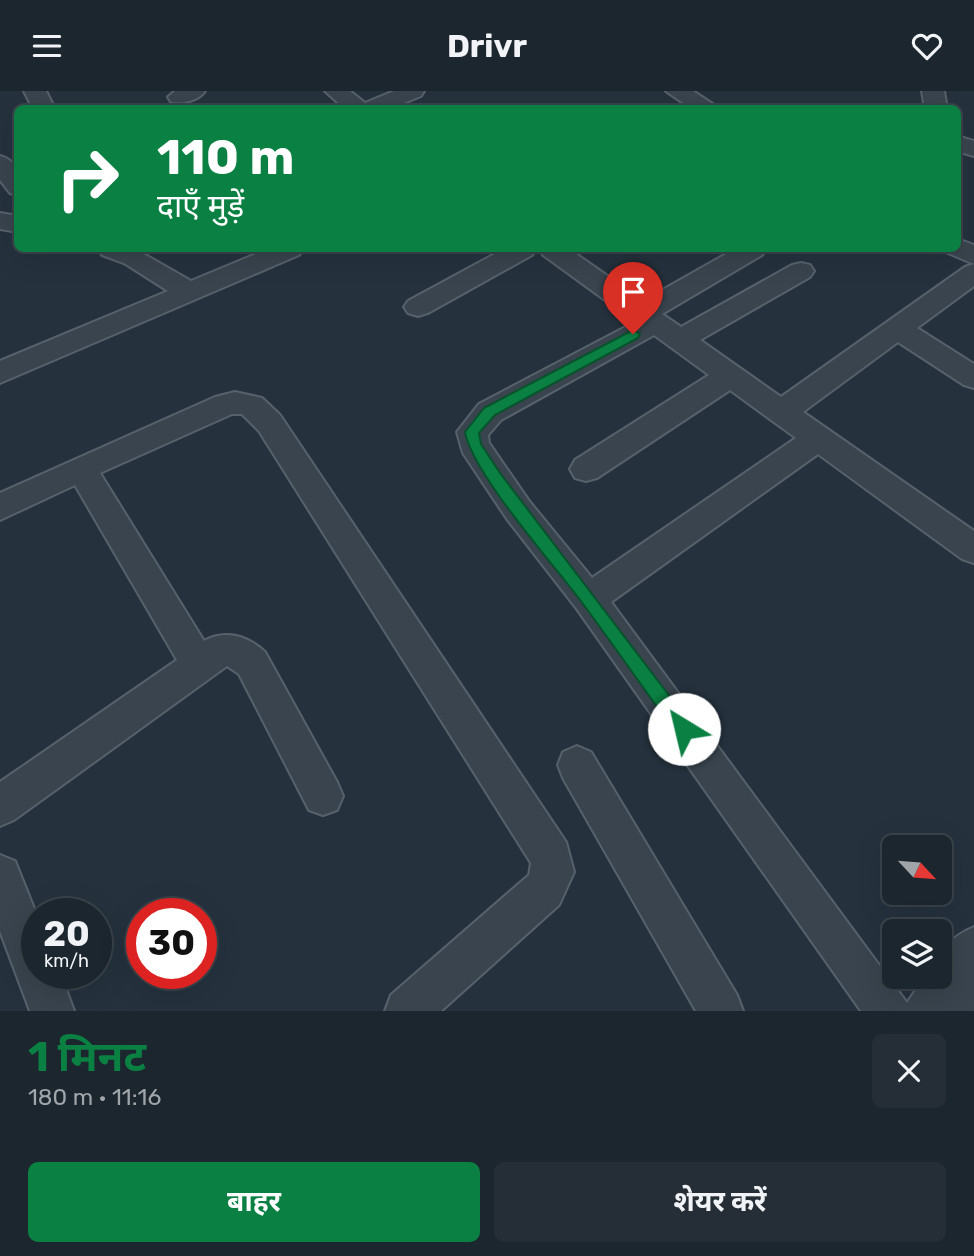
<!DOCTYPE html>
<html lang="hi">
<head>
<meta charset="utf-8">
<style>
  :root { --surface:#1c262e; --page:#252e36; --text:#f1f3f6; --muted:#a0a5aa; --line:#3a434a; --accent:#0b8043 }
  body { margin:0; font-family:Rubik,"Noto Sans Devanagari",sans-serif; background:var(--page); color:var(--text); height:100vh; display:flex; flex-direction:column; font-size:26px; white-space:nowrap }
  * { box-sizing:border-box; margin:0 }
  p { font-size:23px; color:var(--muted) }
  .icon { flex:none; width:38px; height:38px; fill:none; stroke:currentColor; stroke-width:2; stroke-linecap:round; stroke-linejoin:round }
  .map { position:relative; height:920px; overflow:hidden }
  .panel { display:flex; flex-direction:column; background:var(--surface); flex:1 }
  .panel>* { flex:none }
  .top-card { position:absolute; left:14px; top:14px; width:947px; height:147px; border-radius:10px; box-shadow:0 7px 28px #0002,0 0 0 2px var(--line); background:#0b8043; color:#fff; overflow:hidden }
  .needle { width:46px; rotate:116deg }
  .buttons { position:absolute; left:882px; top:744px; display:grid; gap:14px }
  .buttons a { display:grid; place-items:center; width:70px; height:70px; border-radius:10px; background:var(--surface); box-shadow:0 7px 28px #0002,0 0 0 2px var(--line); font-size:35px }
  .speed { position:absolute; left:21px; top:807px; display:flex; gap:14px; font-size:35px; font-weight:700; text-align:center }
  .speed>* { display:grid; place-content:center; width:91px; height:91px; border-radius:50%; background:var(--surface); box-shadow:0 7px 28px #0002,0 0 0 2px var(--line); line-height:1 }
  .speed small { font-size:18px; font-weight:400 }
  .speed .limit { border:10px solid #d22; background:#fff; color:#111 }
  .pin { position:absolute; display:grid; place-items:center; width:60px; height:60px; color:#fff; margin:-72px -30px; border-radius:50% 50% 50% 0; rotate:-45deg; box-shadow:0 0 7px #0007 }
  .pin .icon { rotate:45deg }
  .me { position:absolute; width:77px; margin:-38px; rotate:324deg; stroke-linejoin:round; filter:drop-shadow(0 0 5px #0008) }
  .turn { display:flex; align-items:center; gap:24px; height:147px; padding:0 28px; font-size:32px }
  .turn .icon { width:91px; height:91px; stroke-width:2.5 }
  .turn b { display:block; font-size:49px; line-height:60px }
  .round { display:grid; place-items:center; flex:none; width:74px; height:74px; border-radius:10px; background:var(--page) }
  .summary { display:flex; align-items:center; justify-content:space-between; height:119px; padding:0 28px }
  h1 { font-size:42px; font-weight:700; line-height:52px; color:var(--accent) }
  .action { display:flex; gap:14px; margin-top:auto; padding:14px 28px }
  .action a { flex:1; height:80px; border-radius:10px; background:var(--accent); color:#fff; font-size:28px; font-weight:700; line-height:80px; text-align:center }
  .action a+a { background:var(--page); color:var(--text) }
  header { display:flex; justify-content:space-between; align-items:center; height:91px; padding:0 28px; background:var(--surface); font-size:32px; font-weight:700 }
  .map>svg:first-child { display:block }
</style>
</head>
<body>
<header><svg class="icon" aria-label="menu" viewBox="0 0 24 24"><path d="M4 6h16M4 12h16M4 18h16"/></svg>Drivr<svg class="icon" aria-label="heart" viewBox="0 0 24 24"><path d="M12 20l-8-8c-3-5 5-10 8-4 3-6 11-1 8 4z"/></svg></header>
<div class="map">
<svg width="974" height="920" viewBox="0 0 974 920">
  <rect width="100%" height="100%" fill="#25323e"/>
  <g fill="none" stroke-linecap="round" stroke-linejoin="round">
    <defs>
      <g id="minor">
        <polygon points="24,0 46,0 55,18 33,18"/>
        <path d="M175,0H205C198,10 182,13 171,11L168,6Z"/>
        <polygon points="325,0 350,0 365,12 394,0 424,0 421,5 389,18 345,18"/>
        <polygon points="666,0 693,0 720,18 692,18"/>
        <polygon points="922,0 944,0 947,18 925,18"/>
        <polygon points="957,45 974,50 974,65 957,60"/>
        <path d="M0,65C20,70 18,87 18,104L10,102L0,89Z"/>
        <polygon points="0,122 18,125 18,141 0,138"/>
        <polygon points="957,148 974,154 974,173 948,162 945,158 957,158"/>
        <polygon points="99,158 135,158 191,190 268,158 303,158 299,164 0,292 0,270 168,200 124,172 102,164"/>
        <polygon points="504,158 536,158 532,164 428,222 418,225 408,222 404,216 408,210"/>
        <path d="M540,158H569L643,210L735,158H765L762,164L662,223L681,236L792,174L801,172L810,174L814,180L810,186L700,249L781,306L965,176L974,173V195L917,237L974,273V297L964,294L898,251L803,321L974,440V472L962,468L818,363L611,511L907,912L925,886H940C940,859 950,846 974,836V920H861L577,518L507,428L463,362L457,341L479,313L635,231L543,164ZM654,244L709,284L575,369L570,378L575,387L586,390L597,387L730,299L796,347L592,487L529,410L489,352L488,344L501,329Z"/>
        <path d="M235,301L262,307L280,324L566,751L574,781L559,814L441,920H385L391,904L529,784L531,772L259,340L242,323H232L100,382L204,550C225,538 248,545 265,561L337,691L343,705L337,719L323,724L309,719L239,583L227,575L14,729L0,735V691L177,569L75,394L0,429V402L215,306Z"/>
        <polygon points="577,655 591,661 737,904 743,920 696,920 563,687 558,674 563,661"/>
        <polygon points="0,764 15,770 37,825 37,882 60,882 74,920 30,920 0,840"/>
      </g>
    </defs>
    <!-- minor casing -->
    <use href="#minor" stroke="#57616c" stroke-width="4"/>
    <!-- minor -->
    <use href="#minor" fill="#39444e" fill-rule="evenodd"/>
  </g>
  <!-- route -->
  <path fill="#0b8043" stroke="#07532c" stroke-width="2" d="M633,239L640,243L638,247L495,324L479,342L481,353L500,382L690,632L693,638L690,644L684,647L677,644C646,601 615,556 583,513C555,475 472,382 465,341L484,317Z"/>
</svg>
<div class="buttons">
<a><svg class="needle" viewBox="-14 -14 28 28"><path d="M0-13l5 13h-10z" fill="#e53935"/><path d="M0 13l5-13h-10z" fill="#a0a5aa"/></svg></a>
<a><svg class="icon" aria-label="layers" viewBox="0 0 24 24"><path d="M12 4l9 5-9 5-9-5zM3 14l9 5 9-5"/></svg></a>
</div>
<div class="speed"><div>20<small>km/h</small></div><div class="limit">30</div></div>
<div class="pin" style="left:633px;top:243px;background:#d93025"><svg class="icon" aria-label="arrive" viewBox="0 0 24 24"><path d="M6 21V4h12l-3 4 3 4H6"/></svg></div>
<svg class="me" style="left:684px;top:638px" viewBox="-20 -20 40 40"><circle r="19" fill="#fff"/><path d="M0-13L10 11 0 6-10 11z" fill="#0b8043"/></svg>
<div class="top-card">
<div class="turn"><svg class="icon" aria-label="right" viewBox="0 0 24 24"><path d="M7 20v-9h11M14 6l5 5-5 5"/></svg><div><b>110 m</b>दाएँ मुड़ें</div></div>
</div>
</div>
<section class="panel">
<div class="summary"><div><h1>1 मिनट</h1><p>180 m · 11:16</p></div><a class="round"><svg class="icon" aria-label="close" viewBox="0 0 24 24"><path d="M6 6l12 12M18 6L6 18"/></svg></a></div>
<div class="action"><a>बाहर</a><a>शेयर करें</a></div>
</section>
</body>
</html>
